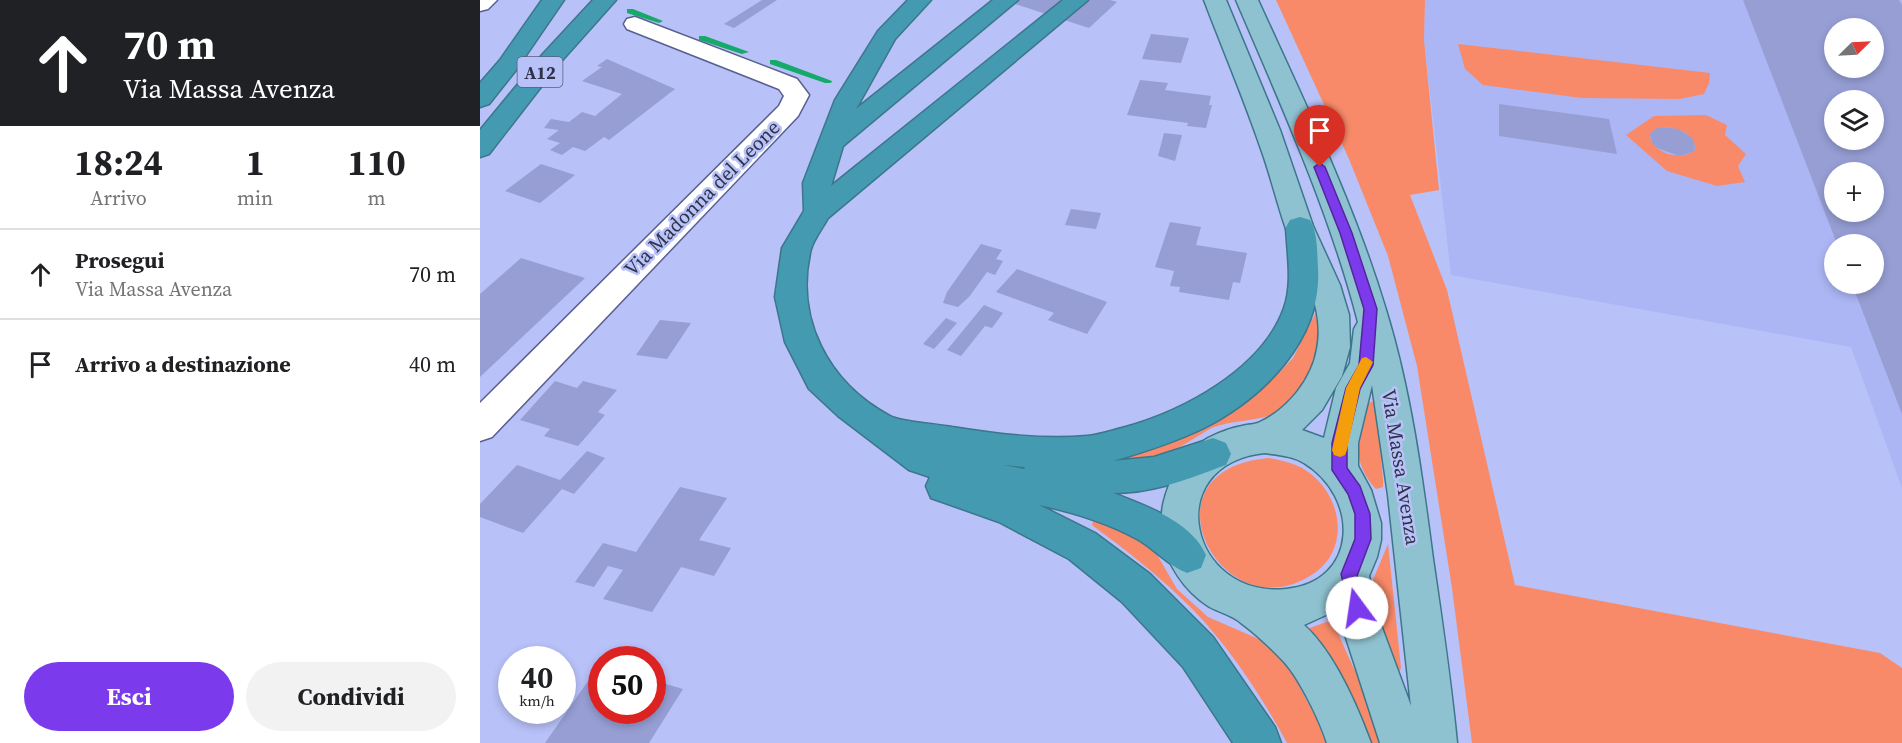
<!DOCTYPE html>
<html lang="it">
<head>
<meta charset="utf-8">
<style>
  :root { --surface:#fff; --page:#f2f2f2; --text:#202124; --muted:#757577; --line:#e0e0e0; --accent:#7c3aed }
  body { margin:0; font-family:"Source Serif 4",serif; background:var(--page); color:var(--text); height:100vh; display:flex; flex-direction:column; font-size:22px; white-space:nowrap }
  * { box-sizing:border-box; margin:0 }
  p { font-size:20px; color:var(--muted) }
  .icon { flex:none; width:33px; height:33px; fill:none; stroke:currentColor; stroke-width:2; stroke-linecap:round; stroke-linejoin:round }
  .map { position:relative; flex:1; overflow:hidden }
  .panel { display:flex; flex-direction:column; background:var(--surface); width:480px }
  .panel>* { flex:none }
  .banner { background:#202124; color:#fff; overflow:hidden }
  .needle { width:39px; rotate:66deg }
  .tools { position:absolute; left:1344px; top:18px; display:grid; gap:12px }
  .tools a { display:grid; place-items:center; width:60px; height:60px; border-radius:50%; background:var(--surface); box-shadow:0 3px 9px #0003; font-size:30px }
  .speed { position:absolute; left:18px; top:646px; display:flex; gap:12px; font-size:30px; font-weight:700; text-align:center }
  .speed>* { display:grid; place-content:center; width:78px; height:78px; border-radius:50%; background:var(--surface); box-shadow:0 3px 9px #0003; line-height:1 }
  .speed small { font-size:15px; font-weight:400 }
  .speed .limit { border:9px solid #d22; background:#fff; color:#111 }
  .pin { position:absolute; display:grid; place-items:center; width:51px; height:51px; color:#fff; margin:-62px -26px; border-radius:50% 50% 50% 0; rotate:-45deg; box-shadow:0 0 6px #0007 }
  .pin .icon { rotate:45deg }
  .me { position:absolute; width:66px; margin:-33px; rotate:346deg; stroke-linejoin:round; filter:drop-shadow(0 0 4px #0008) }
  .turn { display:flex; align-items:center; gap:21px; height:126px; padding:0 24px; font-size:27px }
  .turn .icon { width:78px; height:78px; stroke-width:2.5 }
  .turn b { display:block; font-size:42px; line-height:51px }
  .eta { display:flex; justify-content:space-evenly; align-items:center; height:102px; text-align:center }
  .eta b { font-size:36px; font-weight:700; line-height:42px }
  .button { display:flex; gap:12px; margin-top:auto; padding:12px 24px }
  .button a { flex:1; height:69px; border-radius:36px; background:var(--accent); color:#fff; font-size:24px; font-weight:700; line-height:69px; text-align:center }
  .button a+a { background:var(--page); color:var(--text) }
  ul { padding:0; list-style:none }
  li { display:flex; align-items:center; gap:18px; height:90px; padding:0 24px; border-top:2px solid var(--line) }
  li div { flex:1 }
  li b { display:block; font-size:22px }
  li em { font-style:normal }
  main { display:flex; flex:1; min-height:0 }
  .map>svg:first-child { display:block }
</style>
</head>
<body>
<main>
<section class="panel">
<div class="banner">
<div class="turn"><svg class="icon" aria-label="ahead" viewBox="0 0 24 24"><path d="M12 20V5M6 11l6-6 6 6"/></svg><div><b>70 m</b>Via Massa Avenza</div></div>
</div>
<div class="eta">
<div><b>18:24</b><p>Arrivo</p></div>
<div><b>1</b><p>min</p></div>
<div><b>110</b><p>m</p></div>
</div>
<ul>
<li><svg class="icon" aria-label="ahead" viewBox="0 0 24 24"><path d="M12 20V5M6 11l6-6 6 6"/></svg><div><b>Prosegui</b><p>Via Massa Avenza</p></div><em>70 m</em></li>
<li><svg class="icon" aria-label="arrive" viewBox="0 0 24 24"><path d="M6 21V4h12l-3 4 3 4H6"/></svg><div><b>Arrivo a destinazione</b></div><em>40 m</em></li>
</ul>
<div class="button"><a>Esci</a><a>Condividi</a></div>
</section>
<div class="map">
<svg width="1422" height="743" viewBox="0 0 1422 743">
  <rect width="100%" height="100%" fill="#b8c1f8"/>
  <!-- built -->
  <path fill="#acb6f4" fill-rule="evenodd" d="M945,0H1422V488L1371,347L971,275L944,40ZM1354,28H1394V68H1354ZM1354,100H1394V140H1354ZM1354,172H1394V212H1354ZM1354,244H1394V284H1354Z"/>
  <!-- green -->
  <g fill="#f88a69" fill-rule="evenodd">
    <polygon points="796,0 945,0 944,40 959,190 930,195 967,290 1035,585 1400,653 1422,668 1422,743 992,743 972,588 937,366 908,256 869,159"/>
    <polygon points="978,44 1230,73 1229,83 1224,94 1200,99 1102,98 1003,85 985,69"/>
    <path d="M1226,115L1247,125L1245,135L1266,154L1258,166L1265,182L1237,186L1187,171L1146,135L1174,116ZM1183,127C1197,128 1216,133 1215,150C1202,162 1171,153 1170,135L1177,128Z"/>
    <path d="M836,312C843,345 836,386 805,408C786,422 756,419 734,427C726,430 718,437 710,441C685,456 665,462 636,458L738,419L780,391L813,358Z"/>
    <path d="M896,400L903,480V487L896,489C872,463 877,438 881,406Z"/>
    <path d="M789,458C804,461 819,464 831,474C861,498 870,546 836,572C743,639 654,469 789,458Z"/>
    <path d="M617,519L666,542L676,553L697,589L728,617L781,640L800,656L817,682L836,718L846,743H807C780,693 743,637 701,598C673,571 643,548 612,525L613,521Z"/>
    <polygon points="908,544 921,668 916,676 889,617 890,587"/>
    <polygon points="852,620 874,669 888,692 909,743 889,743 824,630"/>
  </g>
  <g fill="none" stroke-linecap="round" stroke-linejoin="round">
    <!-- stream -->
    <g fill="#15aa6a" fill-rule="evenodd">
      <polygon points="147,9 153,9 183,21 179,23 147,13"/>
      <polygon points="219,36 225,36 269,52 262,54 219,40"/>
      <polygon points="290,60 296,60 352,81 351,83 345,83 290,64"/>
    </g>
  </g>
  <!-- building -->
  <g fill="#969ed4" fill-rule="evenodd">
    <polygon points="282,0 297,0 254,28 244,24"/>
    <polygon points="523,0 630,0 637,2 609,28"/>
    <path d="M1263,0H1419L1422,5V414L1372,284H1394V244H1357ZM1354,28H1394V68H1354ZM1354,100H1394V140H1354ZM1354,172H1394V212H1354Z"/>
    <polygon points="671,34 709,38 701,63 662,59"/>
    <polygon points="127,59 195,89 129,140 124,137 105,151 93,147 82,155 70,150 80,143 67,139 79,130 64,128 71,119 89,122 102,112 115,116 142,94 102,81 122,67 117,66"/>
    <polygon points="660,80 688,83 685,90 731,96 729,105 732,105 726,128 707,126 708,123 647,115"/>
    <polygon points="1019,104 1129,119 1137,154 1019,136"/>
    <polygon points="1183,127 1198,129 1210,136 1214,141 1215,150 1211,153 1199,156 1177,148 1172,143 1170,134 1177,128"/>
    <polygon points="684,133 702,135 695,161 678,156"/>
    <polygon points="61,164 95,175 60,203 25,191"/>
    <polygon points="591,209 621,213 616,229 585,225"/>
    <polygon points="690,222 721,227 716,245 767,253 760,283 753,282 749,300 699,292 700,287 690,286 694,271 675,267"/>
    <polygon points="501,244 522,250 516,259 523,261 515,275 507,272 489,297 478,307 463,303 467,292"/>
    <polygon points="41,258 105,278 0,377 0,294"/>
    <polygon points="537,269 627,302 607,334 568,320 574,313 516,292"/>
    <polygon points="504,305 523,313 512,328 505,326 481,356 467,350"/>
    <polygon points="466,318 477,323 454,349 443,344"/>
    <polygon points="180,320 211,323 187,359 156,355"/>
    <polygon points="75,381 97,388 103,381 137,390 118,412 125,415 98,446 64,436 70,429 40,420"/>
    <polygon points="107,451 125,458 94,494 82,489 43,533 0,517 0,504 37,465 80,480"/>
    <polygon points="200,487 247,498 219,540 251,548 234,576 201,567 172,612 123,599 143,570 128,566 114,587 95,582 123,543 156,552"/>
    <polygon points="117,668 122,670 122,711 172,711 172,680 203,689 169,743 65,743"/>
  </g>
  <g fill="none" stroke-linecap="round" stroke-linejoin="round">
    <defs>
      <g id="minor">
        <polygon points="0,0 17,0 8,9 0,11"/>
        <polygon points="155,17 317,79 329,95 318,116 12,437 0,441 0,403 299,106 304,96 299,89 147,29 144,24 147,19"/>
      </g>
      <path id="major" d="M724,0H746L800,130L833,226L860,285L869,315L870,347L862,376L842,410L822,430L844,438L856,388L870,363L874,329L878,322C849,210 801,105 756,0H778C824,101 874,203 906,310C931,391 942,475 953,559C962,620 971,681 977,743H900L857,610L824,625C854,652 877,705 891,743H847C840,721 820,680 805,663C792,649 776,634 761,623C752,615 738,612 728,606C705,591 686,564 682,536C677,500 696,457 728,438C738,433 751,428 762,426C768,424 775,425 780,422C808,409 832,379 837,349C846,304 817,264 804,223C796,199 790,174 781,149C764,99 743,50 724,0ZM892,385L908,495L931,706L901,625L889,576L897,557L901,540V523L891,490L878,466V443ZM785,453C798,455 813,456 824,463C880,497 879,582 806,589C709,599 679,464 785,453Z"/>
      <g id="highway">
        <polygon points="62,0 84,0 36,70 9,104 0,107 0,83 20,60"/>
        <polygon points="113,0 136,0 78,65 9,154 0,157 0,130 62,55"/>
        <path d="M428,0H451L415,39L376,109L513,0H538L363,146L351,186L583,0H608L348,218C343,227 334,239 331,249C314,318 348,383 410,416C421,422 457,424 472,427C516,434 562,440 607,436C619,435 630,431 642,428C702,412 782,370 804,308C813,283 807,253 806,227L810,220L820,217L830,220C838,233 837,253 838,269C842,340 783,398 724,428C695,442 664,452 633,461L674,457L733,438L746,443L751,454L746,465C708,479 674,493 633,493C666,506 711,521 726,555L721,568L707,573C687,565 675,549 657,539C628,523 592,512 559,505L615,533L670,574L733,637L795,727L801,743H753L703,667L642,602L589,559L519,522L451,498L446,486L450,477L429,470L358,416L329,389L305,342L295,297L302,248L324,211L323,183L355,100L398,31ZM523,465L545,467L544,469Z"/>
      </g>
    </defs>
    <!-- minor casing -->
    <use href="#minor" stroke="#596091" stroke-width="3"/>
    <!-- major casing -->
    <use href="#major" stroke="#3d768c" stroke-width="3"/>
    <!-- highway casing -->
    <use href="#highway" stroke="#3d768c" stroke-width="3"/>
    <!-- minor -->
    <use href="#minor" fill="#fff" fill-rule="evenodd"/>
    <!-- major -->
    <use href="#major" fill="#8fc2d0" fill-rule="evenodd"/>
    <!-- highway -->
    <use href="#highway" fill="#449ab0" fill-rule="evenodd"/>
  </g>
  <!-- route -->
  <polygon fill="#7c3aed" stroke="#51269a" stroke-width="1.5" points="840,163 845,167 872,233 897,309 893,365 880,389 867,443 867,468 880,486 890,514 891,539 877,576 885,608 883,614 877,616 871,614 861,574 875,539 875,514 868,494 852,470 852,443 866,388 879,365 884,309 860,233 834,167"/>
  <!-- slow -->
  <polygon fill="#f59e0b" points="886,357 893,362 880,388 867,450 865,455 860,457 854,455 852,450 866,388 882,358"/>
  <g text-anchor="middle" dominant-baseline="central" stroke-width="5" stroke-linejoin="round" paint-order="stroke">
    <!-- shield labels -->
    <rect fill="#b8c1f8" stroke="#585e7e" stroke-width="1.5" x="37.5" y="57" width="45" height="30" rx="4.5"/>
    <g font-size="18" font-weight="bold" fill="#2f3349">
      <text x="60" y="72">A12</text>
    </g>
    <!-- street labels -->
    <g font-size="20" fill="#2f3349" stroke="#b8c1f8">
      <text transform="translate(222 198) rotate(-45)">Via Madonna del Leone</text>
      <text transform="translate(921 467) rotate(81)">Via Massa Avenza</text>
    </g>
  </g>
</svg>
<div class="tools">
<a><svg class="needle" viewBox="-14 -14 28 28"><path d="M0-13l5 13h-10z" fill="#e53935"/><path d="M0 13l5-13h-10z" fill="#757577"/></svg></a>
<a><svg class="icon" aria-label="layers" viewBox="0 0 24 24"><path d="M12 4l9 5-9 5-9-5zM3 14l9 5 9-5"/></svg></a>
<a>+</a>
<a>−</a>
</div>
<div class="speed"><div>40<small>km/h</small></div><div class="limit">50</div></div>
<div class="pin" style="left:840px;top:167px;background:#d93025"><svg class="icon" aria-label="arrive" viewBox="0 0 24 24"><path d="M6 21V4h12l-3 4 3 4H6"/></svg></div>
<svg class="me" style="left:877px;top:608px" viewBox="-20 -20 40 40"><circle r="19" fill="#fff"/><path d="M0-13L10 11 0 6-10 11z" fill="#7c3aed"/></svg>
</div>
</main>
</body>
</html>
